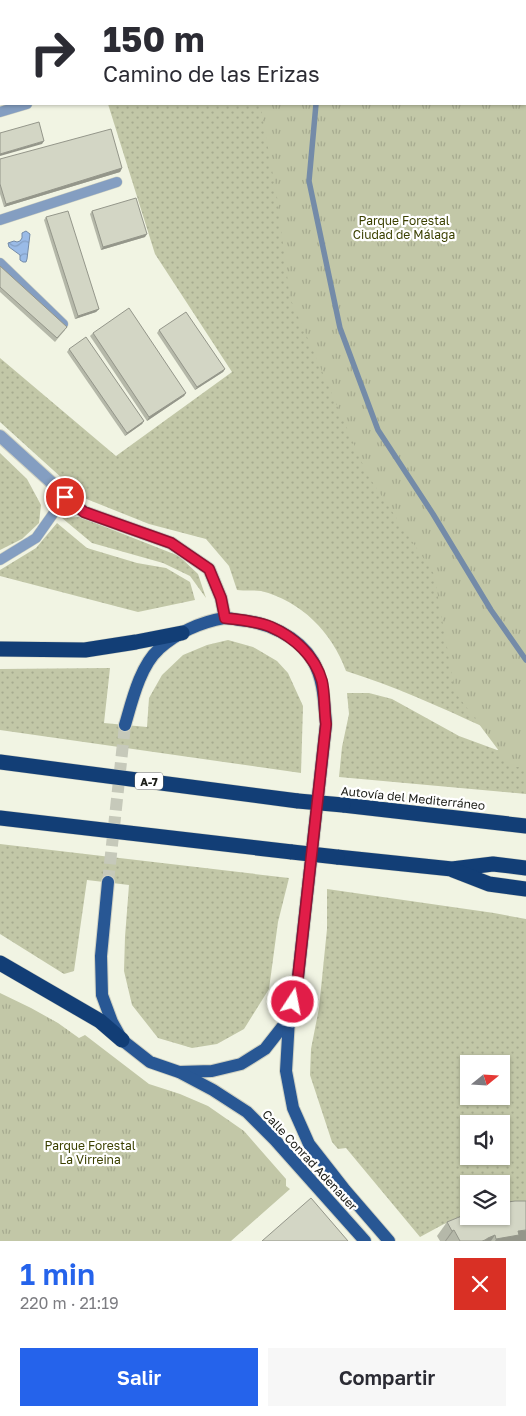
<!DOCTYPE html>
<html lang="es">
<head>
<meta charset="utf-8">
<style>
  :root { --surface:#fff; --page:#f7f7f7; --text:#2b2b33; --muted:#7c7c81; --accent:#2563eb }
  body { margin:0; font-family:"Golos Text",sans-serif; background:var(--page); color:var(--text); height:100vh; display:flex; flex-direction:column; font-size:19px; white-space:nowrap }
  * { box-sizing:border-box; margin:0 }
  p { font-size:16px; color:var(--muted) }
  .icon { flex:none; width:28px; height:28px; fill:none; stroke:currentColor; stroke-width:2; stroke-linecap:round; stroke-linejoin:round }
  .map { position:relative; height:1241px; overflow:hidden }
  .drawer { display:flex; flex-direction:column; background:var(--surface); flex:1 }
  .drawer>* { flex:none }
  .top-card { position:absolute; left:0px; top:0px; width:526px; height:105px; box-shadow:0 1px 4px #0004; background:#fff; color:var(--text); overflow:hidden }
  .needle { width:32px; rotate:72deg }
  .tools { position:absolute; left:460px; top:1055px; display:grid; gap:10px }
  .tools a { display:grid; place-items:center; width:50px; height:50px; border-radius:0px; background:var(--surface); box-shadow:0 1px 4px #0004; font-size:25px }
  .pin { position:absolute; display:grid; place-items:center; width:42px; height:42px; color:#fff; margin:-21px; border:2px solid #fff; border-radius:50%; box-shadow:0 1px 5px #0007 }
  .me { position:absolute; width:55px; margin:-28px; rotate:11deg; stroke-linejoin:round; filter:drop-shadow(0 0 4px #0008) }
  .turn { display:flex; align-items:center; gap:18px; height:105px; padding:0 20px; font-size:22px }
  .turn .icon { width:65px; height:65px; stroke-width:2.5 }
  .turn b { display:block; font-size:35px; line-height:42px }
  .round { display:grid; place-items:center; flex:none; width:52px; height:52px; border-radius:0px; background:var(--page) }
  .headline { display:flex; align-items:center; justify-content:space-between; height:85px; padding:0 20px }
  h1 { font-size:30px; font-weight:600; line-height:38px; color:var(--accent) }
  .button { display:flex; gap:10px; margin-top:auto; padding:10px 20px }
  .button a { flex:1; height:58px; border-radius:0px; background:var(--accent); color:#fff; font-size:20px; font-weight:600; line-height:58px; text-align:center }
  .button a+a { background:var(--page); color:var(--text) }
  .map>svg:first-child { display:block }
</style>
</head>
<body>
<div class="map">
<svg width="526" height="1241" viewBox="0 0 526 1241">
  <defs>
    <pattern id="grass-dots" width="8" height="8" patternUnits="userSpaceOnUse" patternTransform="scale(1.25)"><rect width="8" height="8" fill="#c2c7a7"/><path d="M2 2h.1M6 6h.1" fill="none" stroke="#a6aa8f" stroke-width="1.8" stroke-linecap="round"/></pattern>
    <pattern id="park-tufts" width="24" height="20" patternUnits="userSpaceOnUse" patternTransform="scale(1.25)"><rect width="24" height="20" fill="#c2c7a7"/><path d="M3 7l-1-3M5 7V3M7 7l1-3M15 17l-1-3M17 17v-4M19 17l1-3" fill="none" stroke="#a6aa8f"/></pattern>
    <pattern id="water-waves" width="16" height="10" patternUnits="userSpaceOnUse" patternTransform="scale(1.25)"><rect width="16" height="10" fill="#9abbe7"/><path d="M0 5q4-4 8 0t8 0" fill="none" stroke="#84a0c5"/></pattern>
  </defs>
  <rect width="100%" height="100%" fill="#f1f4e3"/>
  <!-- grass -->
  <g fill="url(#grass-dots)" fill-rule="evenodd">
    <path d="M108,104H426L486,728C440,707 394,686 346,671C332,632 301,601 261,591C253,590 245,591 237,590L229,566L206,539L149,524L84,498L0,422V358L116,456L232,372L155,254Z"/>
    <polygon points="0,453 27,479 41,505 39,523 22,539 0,550"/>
    <polygon points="80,517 179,556 198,574 206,598 190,576 163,563 92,543 62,518"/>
    <polygon points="57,523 87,548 137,563 166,568 190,582 195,600 138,612 0,576 0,570 36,548"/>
    <polygon points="228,640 253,647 277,661 288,673 303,706 301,773 0,730 0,669 110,668 104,723 147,727 149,698 162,675 183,655 207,645"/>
    <polygon points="347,693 369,693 392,699 459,736 497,750 526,744 526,794 339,777 342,747 349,714"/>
    <polygon points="0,844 289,878 278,922 269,989 244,1029 217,1044 192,1048 158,1038 132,1005 124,971 125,937 129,885 87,880 74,971 64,974 0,934"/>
    <path d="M327,889L494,913L526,919V1208L501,1209V1184H469V1216L444,1224L420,1237L346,1148L338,1149L332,1142L310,1075L311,1049L319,1008L327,929ZM469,1064H501V1096H469ZM469,1124H501V1156H469Z"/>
  </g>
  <!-- park -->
  <g fill="url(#park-tufts)">
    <polygon points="0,0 194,0 193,1 1,1 1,77 0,77"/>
    <polygon points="286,0 526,0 526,767 511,767 455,692 434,574 367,474 290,298 277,197 262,115 262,104 525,104 525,1 284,1"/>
    <polygon points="0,993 31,1008 58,1023 79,1038 85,1035 149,1084 180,1094 208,1106 244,1131 286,1179 286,1186 290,1189 231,1241 0,1241"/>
  </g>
  <!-- water -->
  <polygon fill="url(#water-waves)" stroke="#748ba8" points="26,231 30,234 27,259 26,262 23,262 20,260 20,255 9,247 8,243 14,241 17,242 20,241 22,238 22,233"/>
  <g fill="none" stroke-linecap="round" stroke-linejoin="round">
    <!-- stream -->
    <g stroke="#748ba8" stroke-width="5.5">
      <polyline points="319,1 319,0"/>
      <polyline points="316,104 309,181 340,328 378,430 433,514 491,610 526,660"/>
    </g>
    <!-- primary-tunnel -->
    <polyline stroke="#c6c9ba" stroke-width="12" stroke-dasharray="12 6" stroke-linecap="butt" points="108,882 125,725"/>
    <defs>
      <g id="lane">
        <polyline points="0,112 27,104"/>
        <polyline points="0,220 117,182"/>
        <polyline points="0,263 63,324"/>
        <polyline points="0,560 36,538 65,497"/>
      </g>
      <polyline id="street" points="0,436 84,512 171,543 209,569 221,598 225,618"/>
      <g id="primary">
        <path d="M108,882L101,956L102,995L112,1022L122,1040L150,1062L179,1072L212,1071L241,1064L265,1049L290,1017L297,986L326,724C324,702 324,680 313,661C298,636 267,622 239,620C234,619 228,618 224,618C201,622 176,633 159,649C140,666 132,701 125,725"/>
        <polyline points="289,1019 286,1071 293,1108 309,1144 345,1190 389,1241"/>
        <polyline points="181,1073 213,1090 247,1112 275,1140 365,1241"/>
      </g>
      <g id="highway">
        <polyline points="0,649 85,650 136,642 182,633"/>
        <polyline points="0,762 298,801"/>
        <polyline points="343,805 526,826"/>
        <polyline points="0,818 292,852"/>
        <polyline points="337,857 452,869 493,864 526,868"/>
        <polyline points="453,870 489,884 526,889"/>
        <polyline points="0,963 100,1021 122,1040"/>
      </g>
    </defs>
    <!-- lane casing -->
    <use href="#lane" stroke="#cfd1c2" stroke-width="11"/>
    <!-- street casing -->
    <use href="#street" stroke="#cfd1c2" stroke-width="14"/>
    <!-- primary casing -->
    <use href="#primary" stroke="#cfd1c2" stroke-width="14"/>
    <!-- highway casing -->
    <use href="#highway" stroke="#cfd1c2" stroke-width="16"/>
    <!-- lane -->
    <use href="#lane" stroke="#849ec1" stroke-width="10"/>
    <!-- street -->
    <use href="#street" stroke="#849ec1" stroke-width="12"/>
    <!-- primary -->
    <use href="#primary" stroke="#285794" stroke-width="12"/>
    <!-- highway -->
    <use href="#highway" stroke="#123e76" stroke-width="15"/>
    <defs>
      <g id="highway-bridge">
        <polyline points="298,801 343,805"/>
        <polyline points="292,852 337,857"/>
      </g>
    </defs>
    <!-- highway-bridge casing -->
    <use href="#highway-bridge" stroke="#cfd1c2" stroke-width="16" stroke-linecap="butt"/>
    <!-- highway-bridge -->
    <use href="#highway-bridge" stroke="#123e76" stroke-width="15"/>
  </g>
  <!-- wall -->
  <g fill="#b5b8a9">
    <polygon points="0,159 122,168 120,172 4,207 0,194"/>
    <polygon points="92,211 145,237 101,250 90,214"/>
    <polygon points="46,217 99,309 96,312 75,319 44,220"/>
    <polygon points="0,266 65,330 55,342 0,292"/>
    <polygon points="159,330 225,369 223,372 195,390 157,333"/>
    <polygon points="93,333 186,393 184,396 147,421 90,336"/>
    <polygon points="69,349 144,421 142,424 125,436 67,352"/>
    <polygon points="447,1222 526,1241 440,1241 437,1236"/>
  </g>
  <!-- shaded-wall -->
  <g fill="#94968a">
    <polygon points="44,141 42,144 0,156 0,154"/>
    <polygon points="122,168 120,172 4,207 6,204"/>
    <polygon points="147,234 145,237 101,250 103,247"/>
    <polygon points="99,309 96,312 75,319 78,316"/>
    <polygon points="225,369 223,372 195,390 197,387"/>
    <polygon points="186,393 184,396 147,421 149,417"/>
    <polygon points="144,421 142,424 125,436 127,433"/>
    <polygon points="454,1230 446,1241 445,1241 452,1231"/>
    <polygon points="526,1230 526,1241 495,1241 496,1239 518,1231"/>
    <polygon points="495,1235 491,1241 482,1241 488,1238"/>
  </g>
  <!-- building -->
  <g fill="#d3d6c5" stroke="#94968a">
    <polygon points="39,122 44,141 0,154 0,133"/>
    <polygon points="111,129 122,168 6,204 0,184 0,159"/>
    <polygon points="136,198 147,234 103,247 92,211"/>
    <polygon points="68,211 99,309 78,316 46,217"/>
    <polygon points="0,266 67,327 57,338 0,287"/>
    <polygon points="129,308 186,393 149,417 93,333"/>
    <polygon points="186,312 225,369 197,387 159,330"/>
    <polygon points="86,337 144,421 127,433 69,349"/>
    <polygon points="311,1198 348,1241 262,1241"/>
    <polygon points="515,1201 526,1201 526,1230 518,1231 519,1235 496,1239 495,1235 488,1238 485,1240 482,1241 460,1241 454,1230 452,1231 447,1222 469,1213 469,1216 501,1216 501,1203"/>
  </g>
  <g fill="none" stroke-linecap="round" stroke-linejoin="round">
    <defs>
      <path id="route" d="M65,497L84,512L171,543L209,569L221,598L225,618C240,620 257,621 271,627C294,637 315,656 322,681C325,694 324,711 326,724L297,986L293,1002"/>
    </defs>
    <!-- route casing -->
    <use href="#route" stroke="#92132f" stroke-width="12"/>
    <!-- route -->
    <use href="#route" stroke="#e11d48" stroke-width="9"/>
  </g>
  <g text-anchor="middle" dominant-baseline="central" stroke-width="4.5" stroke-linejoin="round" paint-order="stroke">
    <!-- shield labels -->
    <rect fill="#fff" stroke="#5f605c" stroke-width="1" x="135" y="772.5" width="28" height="17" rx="4"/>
    <g font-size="11" font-weight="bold" fill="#1b1c16">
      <text x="149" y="781">A-7</text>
    </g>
    <!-- park labels -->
    <g font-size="12" fill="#3b4000" stroke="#fff">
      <text x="404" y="220">Parque Forestal<tspan x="404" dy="14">Ciudad de Málaga</tspan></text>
      <text x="90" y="1145">Parque Forestal<tspan x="90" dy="14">La Virreina</tspan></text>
    </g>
    <!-- street labels -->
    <g font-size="12" fill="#1b1c16" stroke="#fff">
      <text transform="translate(413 798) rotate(6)">Autovía del Mediterráneo</text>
      <text transform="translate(310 1160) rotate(47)">Calle Conrad Adenauer</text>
    </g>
  </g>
</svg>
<div class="tools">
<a><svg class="needle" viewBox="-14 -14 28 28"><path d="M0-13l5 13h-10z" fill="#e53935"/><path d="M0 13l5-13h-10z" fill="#7c7c81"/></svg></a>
<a><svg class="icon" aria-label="sound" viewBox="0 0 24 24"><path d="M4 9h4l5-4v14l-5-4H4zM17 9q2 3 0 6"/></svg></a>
<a><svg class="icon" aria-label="layers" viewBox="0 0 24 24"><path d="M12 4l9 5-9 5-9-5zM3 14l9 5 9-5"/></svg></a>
</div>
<div class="pin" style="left:65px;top:497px;background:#d93025"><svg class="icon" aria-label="arrive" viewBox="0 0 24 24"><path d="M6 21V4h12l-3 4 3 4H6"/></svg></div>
<svg class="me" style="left:293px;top:1002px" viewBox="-20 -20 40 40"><circle r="17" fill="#e11d48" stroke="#fff" stroke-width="3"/><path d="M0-11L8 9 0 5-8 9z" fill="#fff"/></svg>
<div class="top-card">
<div class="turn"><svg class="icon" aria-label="right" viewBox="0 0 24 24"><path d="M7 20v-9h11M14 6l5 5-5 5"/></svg><div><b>150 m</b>Camino de las Erizas</div></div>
</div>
</div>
<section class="drawer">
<div class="headline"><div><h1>1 min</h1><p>220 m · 21:19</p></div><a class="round" style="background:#d93025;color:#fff"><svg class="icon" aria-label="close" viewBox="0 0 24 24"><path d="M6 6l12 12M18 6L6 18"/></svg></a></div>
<div class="button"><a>Salir</a><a>Compartir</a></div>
</section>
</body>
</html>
